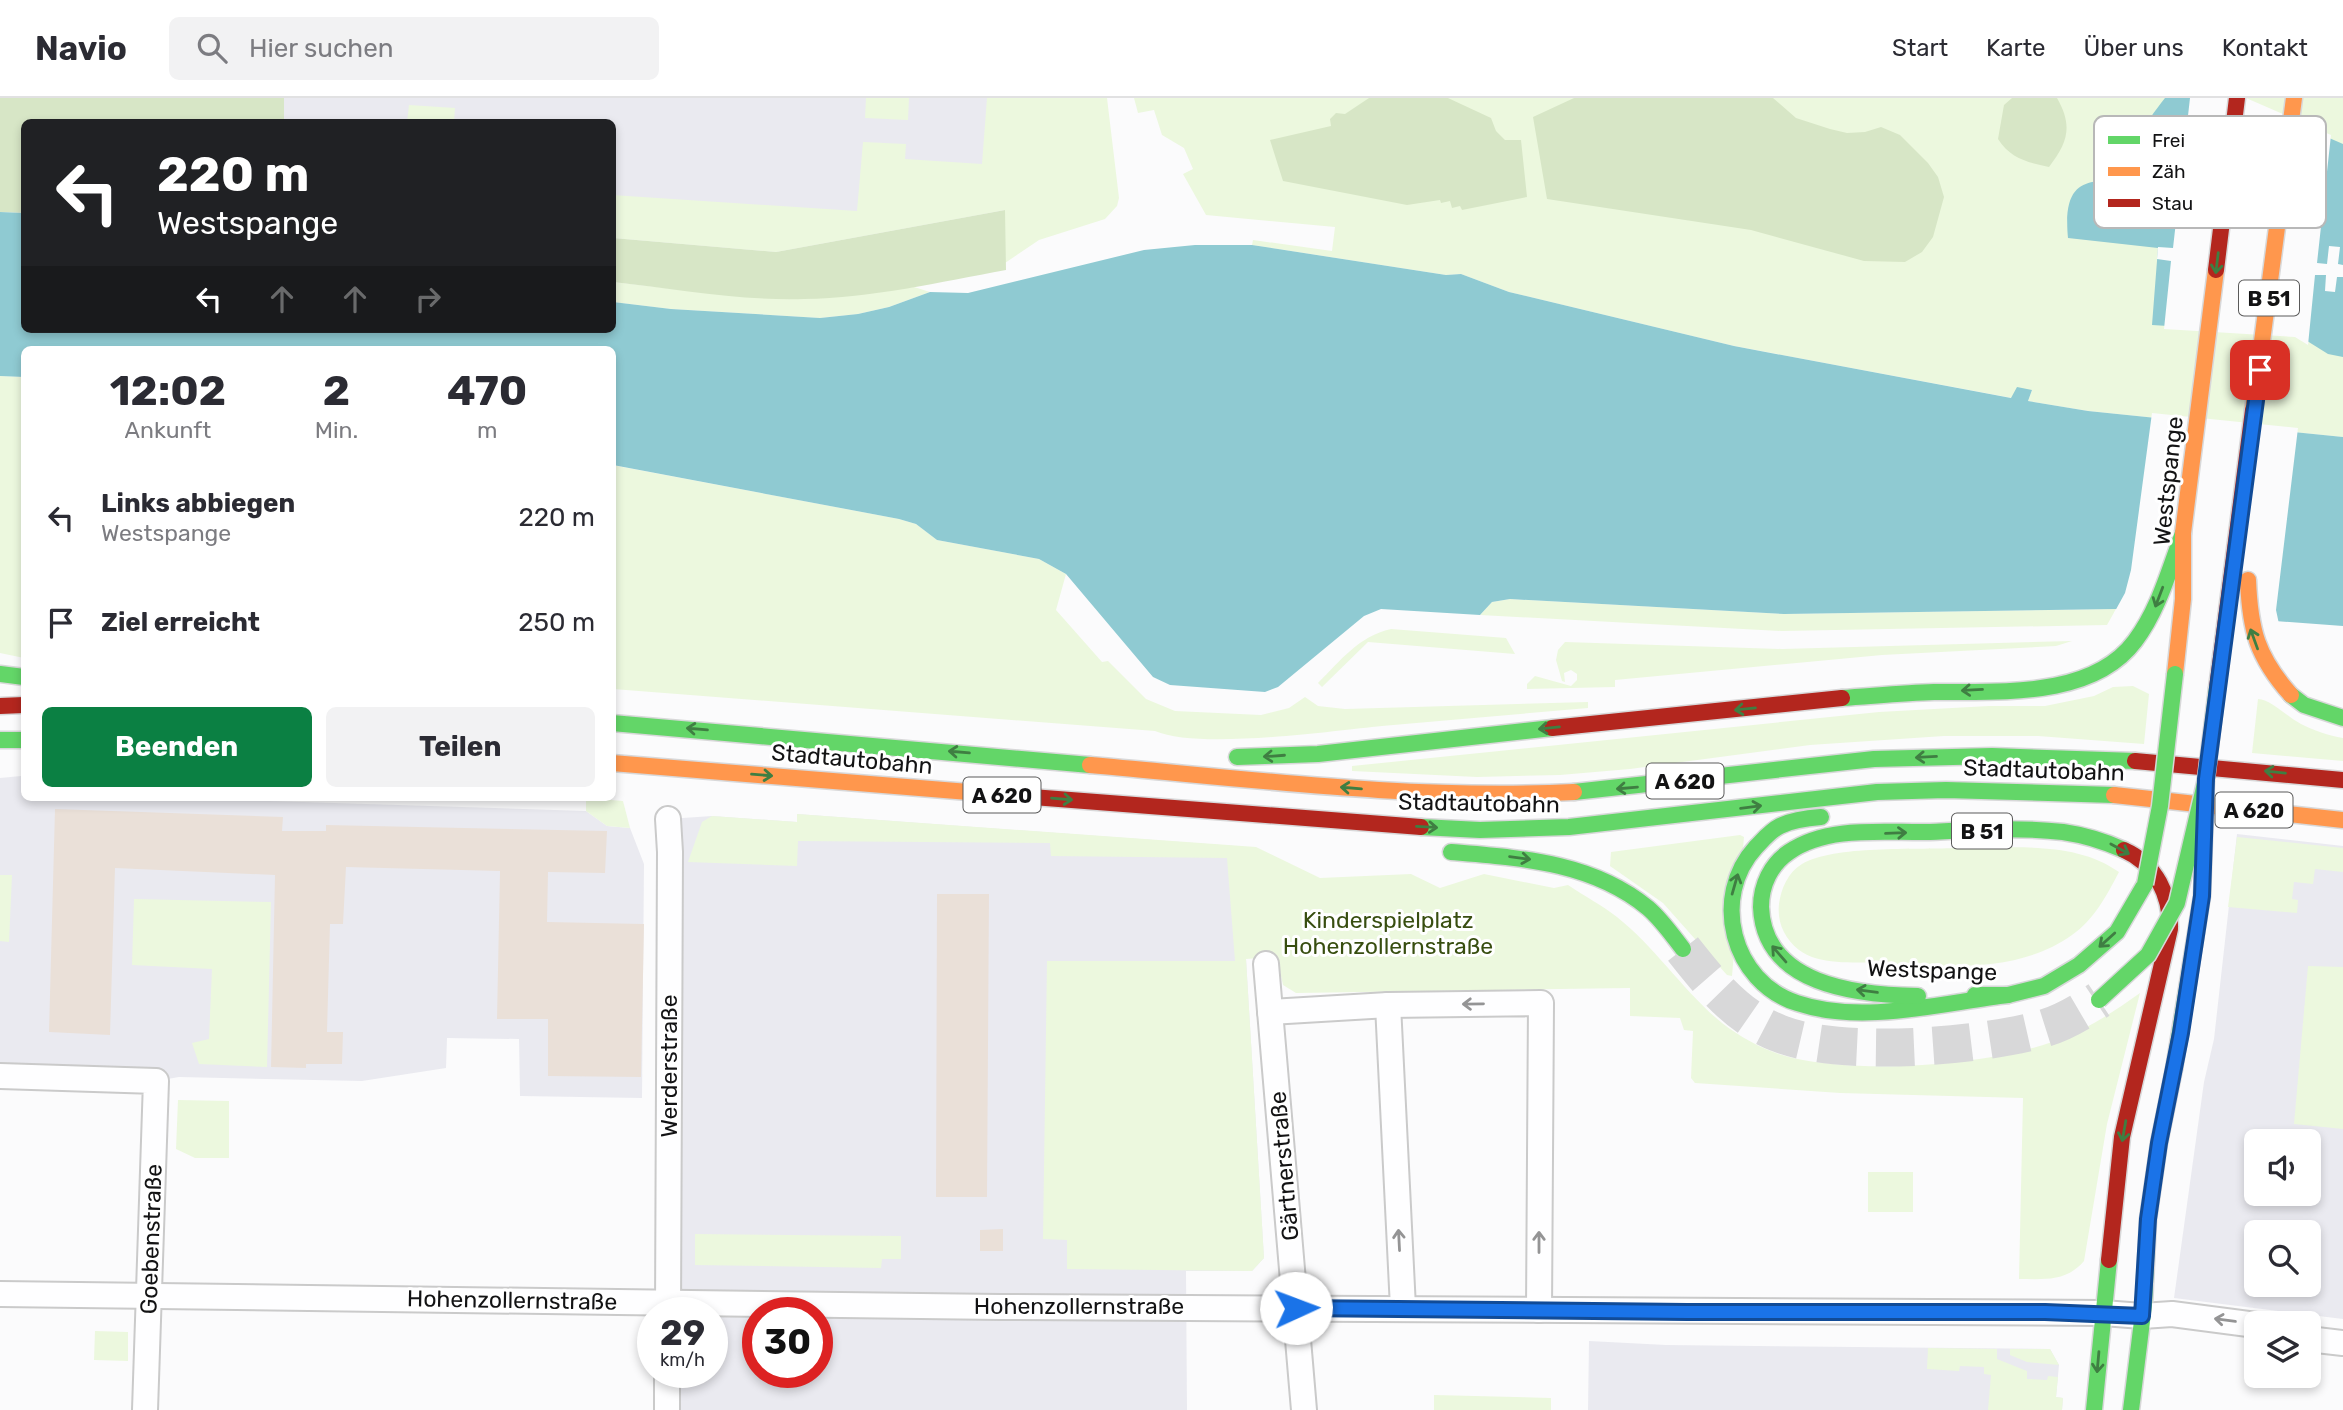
<!DOCTYPE html>
<html lang="de">
<head>
<meta charset="utf-8">
<style>
  :root { --surface:#fff; --page:#f2f2f3; --text:#2b2b33; --muted:#7c7c81; --line:#e1e1e2; --accent:#0b8043 }
  body { margin:0; font-family:Rubik,sans-serif; background:var(--page); color:var(--text); height:100vh; display:flex; flex-direction:column; font-size:26px; white-space:nowrap }
  * { box-sizing:border-box; margin:0 }
  p { font-size:23px; color:var(--muted) }
  .icon { flex:none; width:38px; height:38px; fill:none; stroke:currentColor; stroke-width:2; stroke-linecap:round; stroke-linejoin:round }
  .map { position:relative; flex:1; overflow:hidden }
  .details { position:absolute; left:21px; top:248px; width:595px; height:455px; display:flex; flex-direction:column; background:var(--surface); border-radius:10px; box-shadow:0 4px 10px #0003 }
  .details>* { flex:none }
  .banner { position:absolute; left:21px; top:21px; width:595px; height:214px; border-radius:10px; box-shadow:0 4px 10px #0003; background:#202124; color:#fff; overflow:hidden }
  .fabs { position:absolute; left:2244px; top:1031px; display:grid; gap:14px }
  .fabs a { display:grid; place-items:center; width:77px; height:77px; border-radius:10px; background:var(--surface); box-shadow:0 4px 10px #0003; font-size:35px }
  .speed { position:absolute; left:637px; top:1199px; display:flex; gap:14px; font-size:35px; font-weight:700; text-align:center }
  .speed>* { display:grid; place-content:center; width:91px; height:91px; border-radius:50%; background:var(--surface); box-shadow:0 4px 10px #0003; line-height:1 }
  .speed small { font-size:18px; font-weight:400 }
  .speed .limit { border:10px solid #d22; background:#fff; color:#111 }
  .pin { position:absolute; display:grid; place-items:center; width:60px; height:60px; color:#fff; margin:-30px; border-radius:14px; box-shadow:0 4px 10px #0006 }
  .me { position:absolute; width:77px; margin:-38px; rotate:88deg; stroke-linejoin:round; filter:drop-shadow(0 0 5px #0008) }
  .turn { display:flex; align-items:center; gap:24px; height:147px; padding:0 21px; font-size:32px }
  .turn .icon { width:91px; height:91px; stroke-width:2.5 }
  .turn b { display:block; font-size:49px; line-height:60px }
  .lanes { display:flex; align-items:center; height:66px; padding:0 21px; background:#0003; justify-content:center; gap:35px; direction:ltr }
  .lanes .off { opacity:.35 }
  .eta { display:flex; justify-content:space-evenly; align-items:center; height:119px; text-align:center }
  .eta b { font-size:42px; font-weight:700; line-height:49px }
  .action { display:flex; gap:14px; margin-top:auto; padding:14px 21px }
  .action a { flex:1; height:80px; border-radius:10px; background:var(--accent); color:#fff; font-size:28px; font-weight:700; line-height:80px; text-align:center }
  .action a+a { background:var(--page); color:var(--text) }
  ul { padding:0; list-style:none }
  li { display:flex; align-items:center; gap:21px; height:105px; padding:0 21px }
  li div { flex:1 }
  li b { display:block; font-size:26px }
  li em { font-style:normal }
  header { display:flex; align-items:center; gap:42px; box-sizing:border-box; height:98px; padding:0 35px; background:var(--surface); border-bottom:2px solid var(--line) }
  header strong { font-size:33px }
  nav { display:flex; gap:38px; margin-inline-start:auto; font-size:24px }
  .search { width:490px; height:63px; background:var(--page); display:flex; align-items:center; gap:18px; box-sizing:border-box; padding:0 24px; border-radius:10px; color:var(--muted); font-size:26px }
  .map>svg:first-child { display:block }
</style>
</head>
<body>
<header>
<strong>Navio</strong>
<div class="search"><svg class="icon" aria-label="search" viewBox="0 0 24 24"><circle cx="10" cy="10" r="6"/><path d="M15 15l6 6"/></svg>Hier suchen</div>
<nav><a>Start</a><a>Karte</a><a>Über uns</a><a>Kontakt</a></nav>
</header>
<div class="map">
<svg width="2343" height="1312" viewBox="0 0 2343 1312">
  <rect width="100%" height="100%" fill="#fbfbfc"/>
  <!-- built -->
  <g fill="#eaeaf0" fill-rule="evenodd">
    <polygon points="284,0 1057,0 1050,95 613,140 612,24 284,24"/>
    <polygon points="21,678 21,695 24,695 24,700 174,700 586,713 607,728 630,730 644,766 642,1000 520,998 519,941 447,940 446,970 362,983 179,979 156,983 0,978 0,680"/>
    <path d="M797,716L1235,748L1246,861L1264,1160L1252,1173H1186L1187,1312H667V1274H712V1214H668V721L712,718L797,724ZM758,1214H817V1274H758Z"/>
    <path d="M2237,736L2343,748V1221L2174,1200L2204,984L2214,941ZM2256,1043H2308V1096H2256ZM2256,1134H2308V1186H2256Z"/>
    <polygon points="1589,1243 1666,1247 2050,1251 2059,1267 2056,1299 2063,1300 2062,1312 1588,1312"/>
  </g>
  <!-- green -->
  <g fill="#ecf8de">
    <polygon points="866,0 909,0 908,22 865,20"/>
    <polygon points="987,0 1107,0 1119,100 1117,108 1105,121 1039,142 1005,165 1005,112 776,154 613,140 612,97 857,113 863,44 906,46 905,61 982,66"/>
    <polygon points="1134,0 2343,0 2343,339 2088,313 2028,303 2032,292 2012,300 1734,248 1509,194 1461,176 1446,177 1252,147 1253,142 1332,153 1335,129 1206,117 1183,76 1193,71 1184,50 1162,37 1154,12 1138,15"/>
    <polygon points="409,7 455,10 454,24 407,24"/>
    <polygon points="613,184 727,197 805,201 914,189 930,194 889,209 858,216 820,220 671,211 613,204"/>
    <polygon points="0,278 24,279 24,560 0,555"/>
    <path d="M612,367L899,421L916,426L937,442L1039,461L1066,476L1056,512L1102,564L1108,563L1146,601L1175,613L1261,617L1289,610L1305,599L1318,608L1345,611L1588,604V610C1519,616 1450,622 1382,628C1331,633 1198,652 1155,633L613,591Z"/>
    <polygon points="1510,501 1784,516 2116,511 2107,527 1782,533 1480,517 1492,504"/>
    <path d="M1391,531L1506,540L1515,556L1368,544L1322,589L1318,585C1340,563 1359,538 1391,531Z"/>
    <polygon points="2072,543 2056,548 1882,557 1615,582 1615,589 1527,591 1527,586 1535,578 1571,588 1577,582 1577,576 1571,572 1564,575 1565,584 1562,583 1556,562 1558,552 1565,544 1782,551"/>
    <polygon points="2133,588 2149,596 2144,646 2038,638 1944,638 1810,647 1630,671 1560,677 1477,679 1352,673 1352,668 1879,614 1989,608 2045,608 2094,598 2113,589"/>
    <path d="M2258,601C2272,602 2287,619 2301,626C2313,632 2329,638 2343,640V663L2252,655Z"/>
    <polygon points="586,700 623,703 630,730 607,728 586,713"/>
    <path d="M797,716L1256,749L1320,780L1411,776L1440,790L1484,776L1554,790L1568,787C1584,798 1602,807 1617,819C1656,850 1684,894 1722,925C1743,941 1767,954 1793,960C1865,976 1983,968 2052,944C2085,933 2112,915 2140,895L2107,1026L2084,1163C2066,1184 2045,1181 2019,1181L2023,1000L1840,995L1695,985L1691,980L1693,933L1684,932L1680,920L1630,918V890L1296,895L1283,887L1277,859L1246,861L1264,1160L1252,1173L1067,1171V1142L1043,1141L1047,863H1235L1227,760L1051,758L1050,745L798,743L797,768L688,764L702,724L712,718L797,724Z"/>
    <polygon points="1740,737 1744,739 1732,878 1727,877 1663,805 1610,768 1611,754"/>
    <polygon points="2237,739 2343,750 2343,774 2315,771 2313,786 2294,784 2292,801 2298,802 2297,815 2228,809"/>
    <path d="M1954,750C2008,751 2073,741 2119,774C2107,797 2094,822 2072,837C2016,877 1941,868 1877,865C1854,864 1818,867 1799,852C1784,840 1777,824 1779,806C1781,791 1788,774 1802,766C1834,747 1916,752 1954,750Z"/>
    <polygon points="0,777 12,777 9,844 0,843"/>
    <polygon points="134,801 271,804 267,969 199,966 192,945 209,941 212,871 132,867"/>
    <polygon points="2308,868 2343,869 2343,1031 2294,1026"/>
    <polygon points="178,1002 229,1003 229,1060 195,1060 176,1051"/>
    <rect x="1868" y="1074" width="45" height="40"/>
    <polygon points="695,1136 901,1138 901,1161 882,1161 881,1170 695,1167"/>
    <polygon points="95,1233 128,1234 128,1263 94,1262"/>
    <polygon points="1928,1250 1997,1251 1997,1261 2027,1273 2027,1281 2047,1282 2048,1278 2058,1279 2056,1299 2063,1300 2062,1312 1988,1312 1991,1277 1984,1276 1984,1269 1960,1268 1959,1273 1927,1271"/>
    <polygon points="2010,1251 2050,1251 2059,1267 2027,1264 2010,1257"/>
    <polygon points="1434,1297 1551,1300 1551,1312 1434,1312"/>
  </g>
  <!-- forest -->
  <g fill="#d7e6c6">
    <polygon points="0,0 284,0 284,24 24,24 24,115 0,114"/>
    <polygon points="1369,0 1448,0 1491,20 1496,33 1505,42 1521,42 1527,99 1462,112 1460,108 1452,110 1450,103 1441,105 1440,102 1407,107 1283,83 1270,42 1331,28 1330,21 1336,15 1345,16"/>
    <polygon points="1574,0 1773,0 1796,20 1830,31 1847,35 1865,34 1881,29 1900,37 1928,65 1938,79 1944,99 1933,139 1922,154 1905,164 1864,163 1751,132 1547,101 1533,19"/>
    <path d="M2012,0H2057C2073,28 2068,44 2049,69C2027,64 2011,61 1998,41L2004,7Z"/>
    <path d="M1005,112L1006,172C940,184 872,200 804,201C741,203 676,191 613,184V140L776,154Z"/>
  </g>
  <!-- water -->
  <g fill="#8fcad2">
    <path d="M2165,0H2237L2343,46V259L2328,256L2296,236L2152,227L2158,150L2068,140C2060,57 2115,99 2132,67C2136,59 2136,49 2139,41C2145,25 2155,13 2165,0Z"/>
    <polygon points="0,114 24,115 24,231 612,231 613,204 671,211 820,220 858,216 889,209 930,194 968,195 1144,152 1195,147 1252,147 1446,177 1461,176 1509,194 1734,248 2011,300 2017,289 2032,292 2028,303 2088,313 2343,339 2343,528 2116,511 1784,516 1510,501 1492,504 1480,517 1381,511 1364,518 1278,589 1265,594 1170,587 1153,579 1066,476 1039,461 937,442 916,426 899,421 613,367 612,252 24,252 24,279 0,278"/>
  </g>
  <!-- pier -->
  <g fill="#fbfbfc">
    <polygon points="2190,0 2246,0 2331,37 2317,165 2327,166 2329,148 2340,149 2338,166 2343,167 2343,179 2337,179 2335,194 2325,193 2326,177 2315,177 2308,247 2295,239 2164,231 2171,163 2157,161 2158,149 2173,150"/>
    <polygon points="2152,315 2298,330 2276,512 2279,526 2114,515 2125,495 2131,472"/>
  </g>
  <!-- building -->
  <g fill="#eae0d8">
    <polygon points="55,711 283,719 282,733 326,733 326,727 607,733 605,775 548,774 547,824 644,826 641,979 548,978 548,921 497,921 500,773 346,769 343,826 330,826 327,934 343,934 342,966 306,966 306,970 271,969 275,777 115,770 110,937 49,934"/>
    <polygon points="937,796 989,796 987,1099 936,1099"/>
    <polygon points="1003,1131 1003,1153 980,1153 980,1132"/>
  </g>
  <g fill="none" stroke-linecap="round" stroke-linejoin="round">
    <!-- highway-tunnel -->
    <path stroke="#d8d8d9" stroke-width="38" stroke-dasharray="38 19" stroke-linecap="butt" d="M1683,851C1709,884 1737,919 1778,935C1838,960 1978,949 2042,931C2063,925 2081,914 2099,902"/>
    <defs>
      <g id="street">
        <polyline points="1266,866 1304,1312"/>
        <polyline points="1388,907 1403,1210"/>
        <polyline points="1270,914 1388,907 1541,905 1539,1212"/>
        <polyline points="0,978 156,983 145,1312"/>
        <polyline points="0,1196 1000,1209 2103,1215 2142,1218 2172,1216 2256,1227"/>
        <polyline points="668,1214 670,754 668,721"/>
        <polyline points="2308,1241 2343,1245"/>
        <polyline points="667,1312 667,1274"/>
      </g>
      <g id="fast">
        <polyline points="0,576 24,579"/>
        <polyline points="2291,597 2304,607 2343,620"/>
        <path d="M1842,600C1873,598 1903,595 1934,594C1998,593 2092,601 2135,543C2159,511 2169,472 2183,435"/>
        <polyline points="612,625 1090,667"/>
        <polyline points="0,642 24,642"/>
        <polyline points="1237,659 1318,656 1552,630"/>
        <polyline points="1574,694 1874,661 1992,658 2135,663"/>
        <path d="M1821,719C1807,720 1792,722 1780,728C1770,733 1763,742 1756,749C1710,799 1732,884 1797,905C1862,927 1941,905 2008,897"/>
        <polyline points="1421,729 1480,732 1569,729 1877,694 1946,692 2114,697"/>
        <path d="M1451,754C1521,760 1592,764 1648,810C1662,822 1672,837 1683,851"/>
        <polyline points="1975,897 2008,897 2044,888 2079,867 2117,834 2145,786"/>
        <path d="M1918,898C1856,897 1764,887 1761,809C1761,787 1771,766 1789,754C1828,727 1885,735 1930,734C1974,732 2018,729 2063,734C2084,737 2104,743 2124,752"/>
        <polyline points="2094,1312 2109,1162"/>
        <polyline points="2131,1312 2144,1207 2148,1121 2159,1045 2174,971"/>
      </g>
      <g id="slow">
        <polyline points="2253,312 2294,0"/>
        <path d="M2248,482C2250,532 2257,559 2291,597"/>
        <polyline points="2175,576 2183,501 2183,435 2216,172"/>
        <polyline points="612,665 981,695"/>
        <path d="M1090,667C1251,681 1412,702 1574,694"/>
        <polyline points="2114,697 2343,722"/>
      </g>
      <g id="jam">
        <polyline points="2216,172 2237,0"/>
        <polyline points="2217,590 2253,312"/>
        <polyline points="0,608 24,607"/>
        <polyline points="1552,630 1842,600"/>
        <polyline points="2135,663 2343,682"/>
        <polyline points="981,695 1421,729"/>
        <path d="M2109,1162L2122,1039L2170,831C2171,798 2156,766 2124,752"/>
      </g>
    </defs>
    <!-- street casing -->
    <use href="#street" stroke="#cacaca" stroke-width="28"/>
    <!-- fast casing -->
    <use href="#fast" stroke="#d8d8d9" stroke-width="19"/>
    <!-- slow casing -->
    <use href="#slow" stroke="#d8d8d9" stroke-width="19"/>
    <!-- jam casing -->
    <use href="#jam" stroke="#d8d8d9" stroke-width="19"/>
    <!-- street -->
    <use href="#street" stroke="#fefeff" stroke-width="24"/>
    <!-- fast -->
    <use href="#fast" stroke="#63d668" stroke-width="16"/>
    <!-- slow -->
    <use href="#slow" stroke="#ff974d" stroke-width="16"/>
    <!-- jam -->
    <use href="#jam" stroke="#b3261e" stroke-width="16"/>
    <defs>
      <g id="fast-bridge">
        <polyline points="2145,786 2160,708 2175,576"/>
        <polyline points="2099,902 2148,857 2177,805 2206,681"/>
        <polyline points="2174,971 2202,798 2206,681 2217,590"/>
      </g>
    </defs>
    <!-- fast-bridge casing -->
    <use href="#fast-bridge" stroke="#d8d8d9" stroke-width="19" stroke-linecap="butt"/>
    <!-- fast-bridge -->
    <use href="#fast-bridge" stroke="#63d668" stroke-width="16"/>
  </g>
  <!-- one-way arrows -->
  <defs><path id="oneway-shaft" d="M-6 0H5M1.5-3L5.5 0L1.5 3" fill="none" stroke-width="1.6" stroke-linecap="round" stroke-linejoin="round" transform="scale(1.75)"/></defs>
  <g stroke="#3f7e42">
    <use href="#oneway-shaft" transform="translate(2217 165) rotate(97)"/>
    <use href="#oneway-shaft" transform="translate(2159 499) rotate(111)"/>
    <use href="#oneway-shaft" transform="translate(2254 541) rotate(-110)"/>
    <use href="#oneway-shaft" transform="translate(1972 592) rotate(177)"/>
    <use href="#oneway-shaft" transform="translate(1745 611) rotate(174)"/>
    <use href="#oneway-shaft" transform="translate(1549 630) rotate(174)"/>
    <use href="#oneway-shaft" transform="translate(697 631) rotate(-175)"/>
    <use href="#oneway-shaft" transform="translate(959 654) rotate(-175)"/>
    <use href="#oneway-shaft" transform="translate(1274 658) rotate(176)"/>
    <use href="#oneway-shaft" transform="translate(1926 659) rotate(177)"/>
    <use href="#oneway-shaft" transform="translate(2275 674) rotate(-174)"/>
    <use href="#oneway-shaft" transform="translate(762 677) rotate(5)"/>
    <use href="#oneway-shaft" transform="translate(1351 690) rotate(-175)"/>
    <use href="#oneway-shaft" transform="translate(1627 690) rotate(175)"/>
    <use href="#oneway-shaft" transform="translate(1062 701) rotate(5)"/>
    <use href="#oneway-shaft" transform="translate(1751 709) rotate(-7)"/>
    <use href="#oneway-shaft" transform="translate(1427 729) rotate(3)"/>
    <use href="#oneway-shaft" transform="translate(1896 735) rotate(-2)"/>
    <use href="#oneway-shaft" transform="translate(2120 751) rotate(29)"/>
    <use href="#oneway-shaft" transform="translate(1520 760) rotate(8)"/>
    <use href="#oneway-shaft" transform="translate(1735 786) rotate(-74)"/>
    <use href="#oneway-shaft" transform="translate(2107 842) rotate(138)"/>
    <use href="#oneway-shaft" transform="translate(1779 856) rotate(-131)"/>
    <use href="#oneway-shaft" transform="translate(1867 893) rotate(-172)"/>
    <use href="#oneway-shaft" transform="translate(2124 1033) rotate(100)"/>
    <use href="#oneway-shaft" transform="translate(2098 1264) rotate(95)"/>
  </g>
  <g stroke="#949495">
    <use href="#oneway-shaft" transform="translate(1473 906) rotate(179)"/>
    <use href="#oneway-shaft" transform="translate(1399 1142) rotate(-93)"/>
    <use href="#oneway-shaft" transform="translate(1539 1144) rotate(-90)"/>
    <use href="#oneway-shaft" transform="translate(2225 1222) rotate(-172)"/>
  </g>
  <g fill="none" stroke-linecap="round" stroke-linejoin="round">
    <defs>
      <polyline id="route" points="1296,1210 1687,1214 2045,1214 2142,1218 2148,1121 2159,1045 2181,935 2202,798 2206,681 2260,272"/>
    </defs>
    <!-- route casing -->
    <use href="#route" stroke="#114b97" stroke-width="18"/>
    <!-- route -->
    <use href="#route" stroke="#1a73e8" stroke-width="12"/>
  </g>
  <g text-anchor="middle" dominant-baseline="central" stroke-width="6" stroke-linejoin="round" paint-order="stroke">
    <!-- shield labels -->
    <g fill="#fff" stroke="#5a5a5a" stroke-width="2">
      <rect x="2239" y="182.5" width="60" height="35" rx="5"/>
      <rect x="1646.5" y="665.5" width="77" height="35" rx="5"/>
      <rect x="963.5" y="679.5" width="77" height="35" rx="5"/>
      <rect x="2215.5" y="694.5" width="77" height="35" rx="5"/>
      <rect x="1952" y="715.5" width="60" height="35" rx="5"/>
    </g>
    <g font-size="21" font-weight="bold" fill="#131314">
      <text x="2269" y="200">B 51</text>
      <text x="1685" y="683">A 620</text>
      <text x="1002" y="697">A 620</text>
      <text x="2254" y="712">A 620</text>
      <text x="1982" y="733">B 51</text>
    </g>
    <!-- street labels -->
    <g font-size="23" fill="#131314" stroke="#fff">
      <text transform="translate(2168 383) rotate(-84)">Westspange</text>
      <text transform="translate(852 661) rotate(5)">Stadtautobahn</text>
      <text transform="translate(2044 672) rotate(2)">Stadtautobahn</text>
      <text transform="translate(1479 705) rotate(1)">Stadtautobahn</text>
      <text transform="translate(1932 872) rotate(2)">Westspange</text>
      <text transform="translate(669 968) rotate(-90)">Werderstraße</text>
      <text transform="translate(1284 1068) rotate(-95)">Gärtnerstraße</text>
      <text transform="translate(151 1141) rotate(-88)">Goebenstraße</text>
      <text transform="translate(512 1202) rotate(1)">Hohenzollernstraße</text>
      <text x="1079" y="1208">Hohenzollernstraße</text>
    </g>
    <!-- park labels -->
    <g font-size="23" fill="#384e10" stroke="#fff">
      <text x="1388" y="822">Kinderspielplatz<tspan x="1388" dy="26">Hohenzollernstraße</tspan></text>
    </g>
  </g>
  <!-- legend -->
  <rect x="2094" y="18" width="232" height="112" rx="10" fill="#fff" stroke="#b8b8b8" stroke-width="2"/>
  <rect x="2108" y="38" width="32" height="8" fill="#63d668"/>
  <rect x="2108" y="69" width="32" height="9" fill="#ff974d"/>
  <rect x="2108" y="101" width="32" height="8" fill="#b3261e"/>
  <g font-size="19" fill="#131314">
    <text x="2152" y="49">Frei</text>
    <text x="2152" y="80">Zäh</text>
    <text x="2152" y="112">Stau</text>
  </g>
</svg>
<div class="fabs">
<a><svg class="icon" aria-label="sound" viewBox="0 0 24 24"><path d="M4 9h4l5-4v14l-5-4H4zM17 9q2 3 0 6"/></svg></a>
<a><svg class="icon" aria-label="search" viewBox="0 0 24 24"><circle cx="10" cy="10" r="6"/><path d="M15 15l6 6"/></svg></a>
<a><svg class="icon" aria-label="layers" viewBox="0 0 24 24"><path d="M12 4l9 5-9 5-9-5zM3 14l9 5 9-5"/></svg></a>
</div>
<div class="speed"><div>29<small>km/h</small></div><div class="limit">30</div></div>
<div class="pin" style="left:2260px;top:272px;background:#d93025"><svg class="icon" aria-label="arrive" viewBox="0 0 24 24"><path d="M6 21V4h12l-3 4 3 4H6"/></svg></div>
<svg class="me" style="left:1296px;top:1210px" viewBox="-20 -20 40 40"><circle r="19" fill="#fff"/><path d="M0-13L10 11 0 6-10 11z" fill="#1a73e8"/></svg>
<div class="banner">
<div class="turn"><svg class="icon" aria-label="left" viewBox="0 0 24 24"><path d="M17 20v-9H6M10 6l-5 5 5 5"/></svg><div><b>220 m</b>Westspange</div></div>
<div class="lanes"><svg class="icon" aria-label="left" viewBox="0 0 24 24"><path d="M17 20v-9H6M10 6l-5 5 5 5"/></svg><svg class="icon off" aria-label="ahead" viewBox="0 0 24 24"><path d="M12 20V5M6 11l6-6 6 6"/></svg><svg class="icon off" aria-label="ahead" viewBox="0 0 24 24"><path d="M12 20V5M6 11l6-6 6 6"/></svg><svg class="icon off" aria-label="right" viewBox="0 0 24 24"><path d="M7 20v-9h11M14 6l5 5-5 5"/></svg></div>
</div>
<section class="details">
<div class="eta">
<div><b>12:02</b><p>Ankunft</p></div>
<div><b>2</b><p>Min.</p></div>
<div><b>470</b><p>m</p></div>
</div>
<ul>
<li><svg class="icon" aria-label="left" viewBox="0 0 24 24"><path d="M17 20v-9H6M10 6l-5 5 5 5"/></svg><div><b>Links abbiegen</b><p>Westspange</p></div><em>220 m</em></li>
<li><svg class="icon" aria-label="arrive" viewBox="0 0 24 24"><path d="M6 21V4h12l-3 4 3 4H6"/></svg><div><b>Ziel erreicht</b></div><em>250 m</em></li>
</ul>
<div class="action"><a>Beenden</a><a>Teilen</a></div>
</section>
</div>
</body>
</html>
